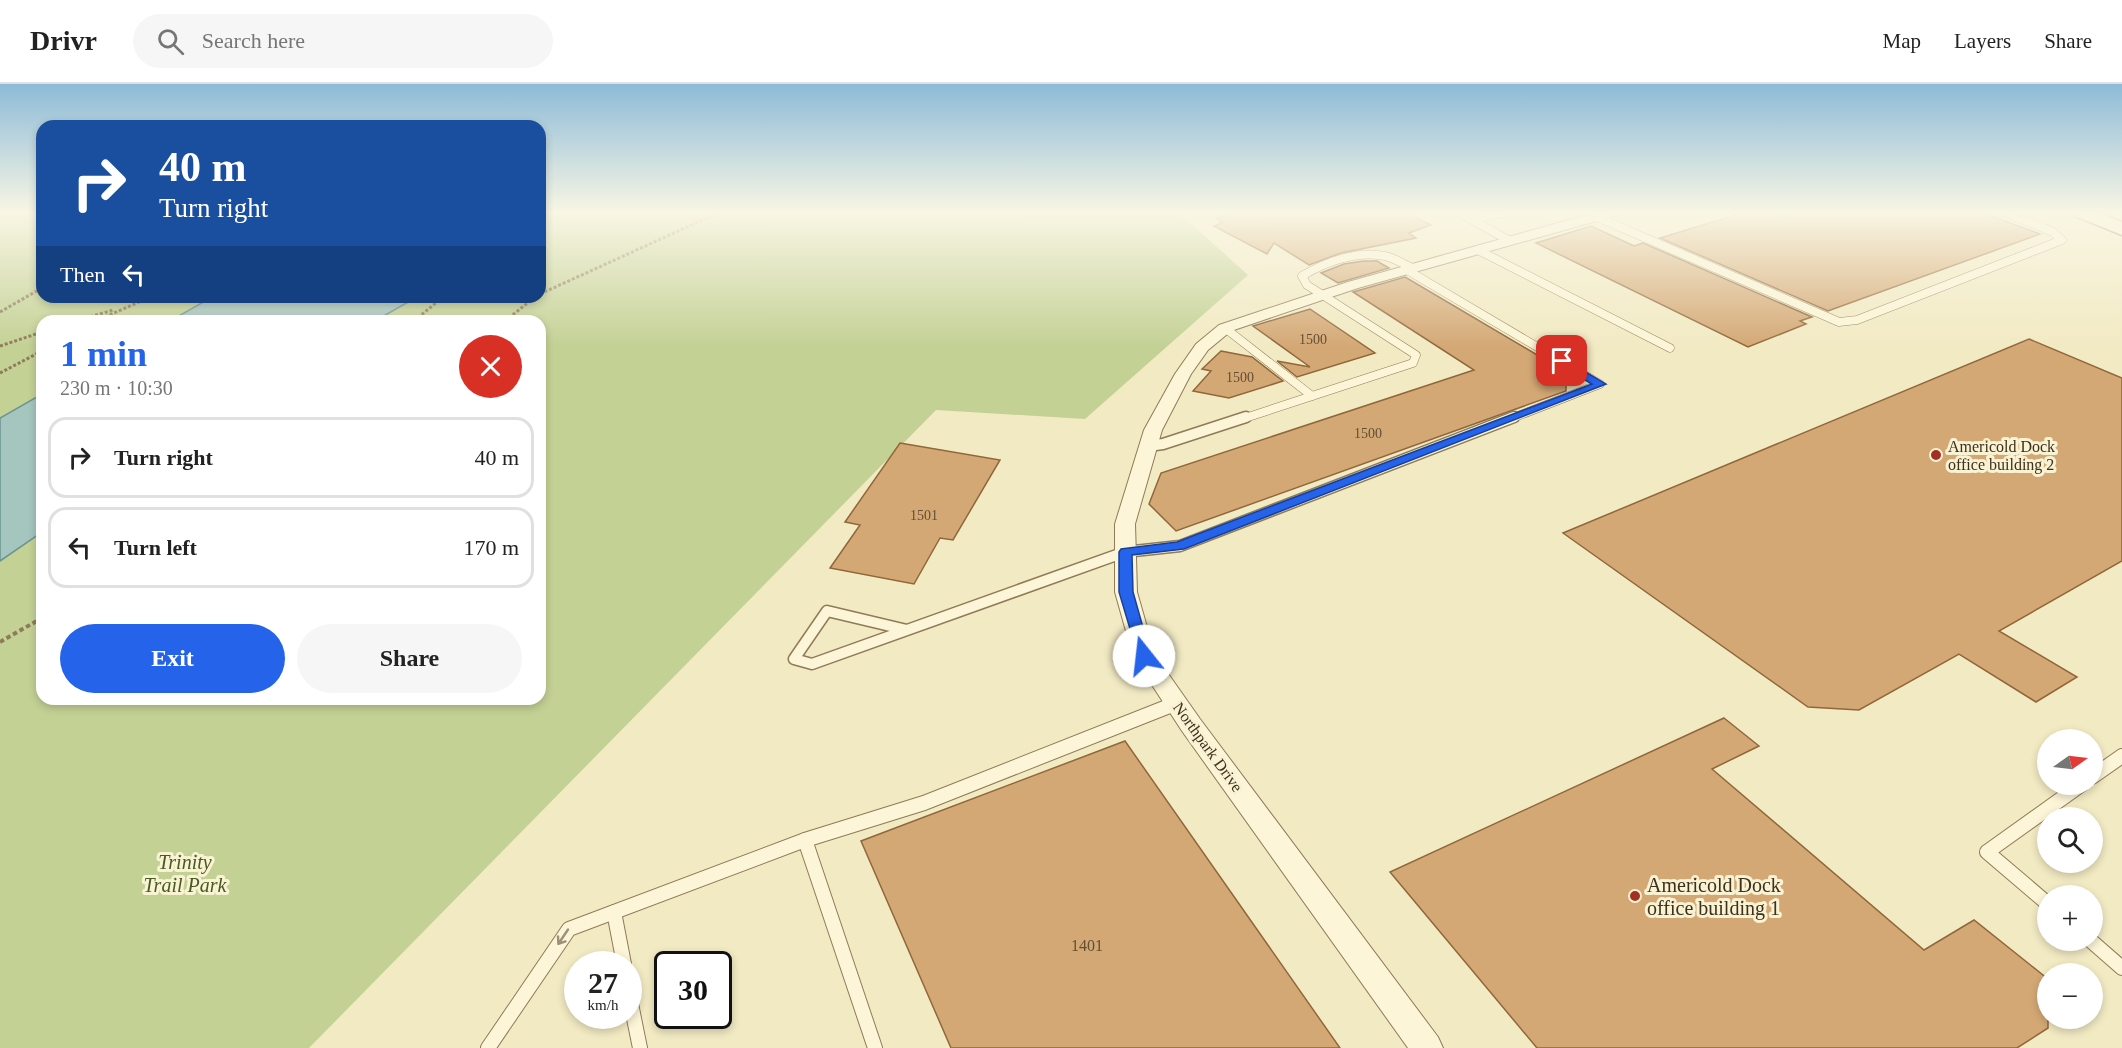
<!DOCTYPE html>
<html lang="en">
<head>
<meta charset="utf-8">
<style>
  :root { --surface:#fff; --page:#f6f6f6; --text:#222; --muted:#767676; --line:#e0e0e0; --accent:#2563eb }
  body { margin:0; font-family:Georgia,serif; background:var(--page); color:var(--text); height:100vh; display:flex; flex-direction:column; font-size:22px; white-space:nowrap }
  * { box-sizing:border-box; margin:0 }
  p { font-size:20px; color:var(--muted) }
  .icon { flex:none; width:33px; height:33px; fill:none; stroke:currentColor; stroke-width:2; stroke-linecap:round; stroke-linejoin:round }
  .map { position:relative; flex:1; overflow:hidden }
  .sheet { position:absolute; left:36px; top:231px; width:510px; height:390px; display:flex; flex-direction:column; background:var(--surface); border-radius:18px; box-shadow:0 3px 9px #0003 }
  .sheet>* { flex:none }
  .top-card { position:absolute; left:36px; top:36px; width:510px; height:183px; border-radius:18px; box-shadow:0 3px 9px #0003; background:#1a4fa0; color:#fff; overflow:hidden }
  .needle { width:39px; rotate:76deg }
  .controls { position:absolute; left:2037px; top:645px; display:grid; gap:12px }
  .controls a { display:grid; place-items:center; width:66px; height:66px; border-radius:50%; background:var(--surface); box-shadow:0 3px 9px #0003; font-size:30px }
  .speed { position:absolute; left:564px; top:867px; display:flex; gap:12px; font-size:30px; font-weight:700; text-align:center }
  .speed>* { display:grid; place-content:center; width:78px; height:78px; border-radius:50%; background:var(--surface); box-shadow:0 3px 9px #0003; line-height:1 }
  .speed small { font-size:15px; font-weight:400 }
  .speed .limit { border:3px solid #111; border-radius:9px; background:#fff; color:#111 }
  .pin { position:absolute; display:grid; place-items:center; width:51px; height:51px; color:#fff; margin:-26px; border-radius:12px; box-shadow:0 3px 9px #0006 }
  .me { position:absolute; width:66px; margin:-33px; rotate:344deg; stroke-linejoin:round; filter:drop-shadow(0 0 4px #0008) }
  .turn { display:flex; align-items:center; gap:21px; height:126px; padding:0 24px; font-size:27px }
  .turn .icon { width:78px; height:78px; stroke-width:2.5 }
  .turn b { display:block; font-size:42px; line-height:51px }
  .then { display:flex; align-items:center; height:57px; padding:0 24px; background:#0003; gap:12px; font-size:22px }
  .round { display:grid; place-items:center; flex:none; width:63px; height:63px; border-radius:32px; background:var(--page) }
  .overview { display:flex; align-items:center; justify-content:space-between; height:102px; padding:0 24px }
  h1 { font-size:36px; font-weight:800; line-height:45px; color:var(--accent) }
  .primary-button { display:flex; gap:12px; margin-top:auto; padding:12px 24px }
  .primary-button a { flex:1; height:69px; border-radius:36px; background:var(--accent); color:#fff; font-size:24px; font-weight:800; line-height:69px; text-align:center }
  .primary-button a+a { background:var(--page); color:var(--text) }
  ul { padding:0; list-style:none }
  li { display:flex; align-items:center; gap:18px; height:81px; margin:0 12px 9px; padding:0 12px; border:3px solid var(--line); border-radius:18px }
  li div { flex:1 }
  li b { display:block; font-size:22px }
  li em { font-style:normal }
  header { display:flex; align-items:center; gap:36px; box-sizing:border-box; height:84px; padding:0 30px; background:var(--surface); border-bottom:2px solid var(--line) }
  header strong { font-size:28px }
  nav { display:flex; gap:33px; margin-inline-start:auto; font-size:21px }
  .search { width:420px; height:54px; background:var(--page); display:flex; align-items:center; gap:15px; box-sizing:border-box; padding:0 21px; border-radius:33px; color:var(--muted); font-size:22px }
  .map>svg:first-child { display:block }
</style>
</head>
<body>
<header>
<strong>Drivr</strong>
<div class="search"><svg class="icon" aria-label="search" viewBox="0 0 24 24"><circle cx="10" cy="10" r="6"/><path d="M15 15l6 6"/></svg>Search here</div>
<nav><a>Map</a><a>Layers</a><a>Share</a></nav>
</header>
<div class="map">
<svg width="2122" height="964" viewBox="0 0 2122 964">
  <rect width="100%" height="100%" fill="#f2eac3"/>
  <!-- green -->
  <path fill="#c3d195" fill-rule="evenodd" d="M0,128H42V213H540V128H1178L1248,191L1085,335L936,326L309,964H0ZM42,237H540V615H42Z"/>
  <!-- water -->
  <g fill="#a5c5bf" stroke="#6b948f" stroke-width="1.5">
    <polygon points="212,213 417,213 375,237 170,237"/>
    <polygon points="42,310 42,448 0,477 0,334"/>
  </g>
  <!-- building -->
  <g fill="#d4a875" stroke="#90673b" stroke-width="1.5">
    <polygon points="1236,128 1405,128 1431,141 1409,149 1416,154 1341,169 1309,181 1274,159 1267,170 1214,142 1222,139 1216,134"/>
    <polygon points="1745,128 1981,128 2040,150 1828,227 1660,154"/>
    <polygon points="1591,142 1634,162 1643,159 1812,233 1800,237 1806,240 1748,263 1536,159"/>
    <polygon points="1364,177 1377,177 1389,184 1338,199 1321,189 1344,180"/>
    <polygon points="1405,193 1566,288 1566,307 1176,447 1149,420 1161,389 1474,286 1353,208"/>
    <polygon points="1310,225 1375,269 1297,293 1277,277 1310,283 1253,242"/>
    <polygon points="2029,255 2122,294 2122,477 1999,547 2077,593 2036,618 1959,570 1859,626 1808,623 1563,449"/>
    <polygon points="1221,267 1252,273 1283,297 1229,314 1193,307 1211,287 1202,285"/>
    <polygon points="900,359 1000,376 953,456 940,454 914,500 830,484 860,441 845,438"/>
    <polygon points="1724,634 1759,662 1712,685 1924,866 1974,836 2048,895 2048,944 2017,964 1537,964 1390,788"/>
    <polygon points="1125,657 1340,964 951,964 861,757"/>
  </g>
  <g fill="none" stroke-linecap="round" stroke-linejoin="round">
    <defs>
      <g id="lane-far2">
        <polyline points="1458,128 1510,157"/>
        <polyline points="1597,133 1839,238 1857,236 2062,156 2053,148 2004,128"/>
        <polyline points="1471,135 1510,128"/>
        <polyline points="1478,166 1670,264"/>
        <polyline points="1407,186 1600,300 1510,335"/>
        <polyline points="1225,244 1312,312"/>
        <path d="M1242,335L1413,279L1416,271L1307,201L1302,192C1325,178 1358,166 1385,172C1395,174 1403,180 1412,184"/>
      </g>
      <g id="lane-far1">
        <polyline points="1148,362 1163,360 1246,333"/>
        <polyline points="907,546 827,527 794,575 812,580 1125,468 1180,462 1514,333"/>
      </g>
      <g id="lane">
        <polyline points="2092,693 2122,672"/>
        <polyline points="2048,820 1987,768 2082,700"/>
        <polyline points="614,828 624,880"/>
        <polyline points="2090,856 2122,884"/>
        <polyline points="628,905 640,964"/>
        <polyline points="488,964 569,845 805,756"/>
        <polyline points="875,964 805,756 924,719 1177,619"/>
      </g>
      <polygon id="street" points="1597,128 1620,128 1618,131 1358,204 1231,247 1208,266 1191,290 1162,346 1135,440 1137,508 1155,571 1200,635 1438,953 1443,964 1408,964 1182,647 1133,572 1115,508 1115,440 1144,346 1175,290 1196,260 1219,241 1348,198"/>
      <polygon id="secondary" points="2072,128 2097,128 2122,138 2122,151 2075,132"/>
    </defs>
    <!-- lane-far2 casing -->
    <use href="#lane-far2" stroke="#8e7b58" stroke-width="9"/>
    <!-- lane-far1 casing -->
    <use href="#lane-far1" stroke="#8e7b58" stroke-width="13"/>
    <!-- lane casing -->
    <use href="#lane" stroke="#8e7b58" stroke-width="16"/>
    <!-- street casing -->
    <use href="#street" stroke="#8e7b58" stroke-width="2"/>
    <!-- secondary casing -->
    <use href="#secondary" stroke="#705c3b" stroke-width="3"/>
    <!-- path-far1 -->
    <g stroke="#8e7b58" stroke-width="3" stroke-dasharray="3 2" stroke-linecap="butt">
      <polyline points="540,210 720,128"/>
      <polyline points="0,228 42,204"/>
      <polyline points="76,237 113,226"/>
      <polyline points="96,237 150,213"/>
      <polyline points="414,237 443,213"/>
      <polyline points="505,237 535,213"/>
      <polyline points="0,262 42,248"/>
      <polyline points="0,289 42,267"/>
    </g>
    <!-- path -->
    <polyline stroke="#8e7b58" stroke-width="4" stroke-dasharray="4.5 3" stroke-linecap="butt" points="0,558 42,534"/>
    <!-- lane-far2 -->
    <use href="#lane-far2" stroke="#fcf5d7" stroke-width="8"/>
    <!-- lane-far1 -->
    <use href="#lane-far1" stroke="#fcf5d7" stroke-width="10"/>
    <!-- lane -->
    <use href="#lane" stroke="#fcf5d7" stroke-width="14"/>
    <!-- street -->
    <use href="#street" fill="#fcf5d7" fill-rule="evenodd"/>
    <!-- secondary -->
    <use href="#secondary" fill="#fcf5d7" fill-rule="evenodd"/>
  </g>
  <!-- one-way arrows -->
  <defs><path id="oneway-shaft" d="M-6 0H5M1.5-3L5.5 0L1.5 3" fill="none" stroke-width="1.6" stroke-linecap="round" stroke-linejoin="round" transform="scale(1.5)"/></defs>
  <use stroke="#9c927a" href="#oneway-shaft" transform="translate(563 853) rotate(124)"/>
  <!-- sky -->
  <linearGradient id="sky" x2="0" y2="1"><stop stop-color="#8dbbd8"/><stop offset="0.49" stop-color="#f9f6e4"/><stop offset="1" stop-color="#f9f6e4" stop-opacity="0"/></linearGradient>
  <rect width="2122" height="263" fill="url(#sky)"/>
  <!-- route -->
  <polygon fill="#2563eb" stroke="#184099" stroke-width="1.5" points="1562,274 1606,300 1184,465 1132,471 1133,508 1151,572 1144,577 1139,575 1119,508 1119,468 1121,465 1177,458 1592,300 1558,280 1558,275"/>
  <!-- markers -->
  <g fill="#a33022" stroke="#f9f2d3" stroke-width="2">
    <circle cx="1936" cy="371" r="6"/>
    <circle cx="1635" cy="812" r="6"/>
  </g>
  <g text-anchor="middle" dominant-baseline="central" stroke-width="6" stroke-linejoin="round" paint-order="stroke">
    <!-- number labels -->
    <g font-size="14" fill="#634e33">
      <text x="1313" y="255">1500</text>
      <text x="1240" y="293">1500</text>
      <text x="1368" y="349">1500</text>
      <text x="924" y="431">1501</text>
    </g>
    <!-- poi labels -->
    <g font-size="16" fill="#3d301d" stroke="#f9f2d3" text-anchor="start">
      <text x="1948" y="362">Americold Dock<tspan x="1948" dy="18">office building 2</tspan></text>
    </g>
    <!-- street labels -->
    <g font-size="16" fill="#3d301d" stroke="#f9f2d3">
      <text transform="translate(1208 663) rotate(54)">Northpark Drive</text>
    </g>
    <!-- near-number labels -->
    <g font-size="16" fill="#634e33">
      <text x="1087" y="861">1401</text>
    </g>
    <!-- near-park labels -->
    <g font-size="20" font-style="italic" fill="#465b22" stroke="#f9f2d3">
      <text x="185" y="778">Trinity<tspan x="185" dy="23">Trail Park</tspan></text>
    </g>
    <!-- near-poi labels -->
    <g font-size="20" fill="#3d301d" stroke="#f9f2d3" text-anchor="start">
      <text x="1647" y="801">Americold Dock<tspan x="1647" dy="23">office building 1</tspan></text>
    </g>
  </g>
</svg>
<div class="controls">
<a><svg class="needle" viewBox="-14 -14 28 28"><path d="M0-13l5 13h-10z" fill="#e53935"/><path d="M0 13l5-13h-10z" fill="#767676"/></svg></a>
<a><svg class="icon" aria-label="search" viewBox="0 0 24 24"><circle cx="10" cy="10" r="6"/><path d="M15 15l6 6"/></svg></a>
<a>+</a>
<a>−</a>
</div>
<div class="speed"><div>27<small>km/h</small></div><div class="limit">30</div></div>
<div class="pin" style="left:1562px;top:277px;background:#d93025"><svg class="icon" aria-label="arrive" viewBox="0 0 24 24"><path d="M6 21V4h12l-3 4 3 4H6"/></svg></div>
<svg class="me" style="left:1144px;top:572px" viewBox="-20 -20 40 40"><circle r="19" fill="#fff"/><path d="M0-13L10 11 0 6-10 11z" fill="#2563eb"/></svg>
<div class="top-card">
<div class="turn"><svg class="icon" aria-label="right" viewBox="0 0 24 24"><path d="M7 20v-9h11M14 6l5 5-5 5"/></svg><div><b>40 m</b>Turn right</div></div>
<div class="then">Then<svg class="icon" aria-label="left" viewBox="0 0 24 24"><path d="M17 20v-9H6M10 6l-5 5 5 5"/></svg></div>
</div>
<section class="sheet">
<div class="overview"><div><h1>1 min</h1><p>230 m · 10:30</p></div><a class="round" style="background:#d93025;color:#fff"><svg class="icon" aria-label="close" viewBox="0 0 24 24"><path d="M6 6l12 12M18 6L6 18"/></svg></a></div>
<ul>
<li><svg class="icon" aria-label="right" viewBox="0 0 24 24"><path d="M7 20v-9h11M14 6l5 5-5 5"/></svg><div><b>Turn right</b></div><em>40 m</em></li>
<li><svg class="icon" aria-label="left" viewBox="0 0 24 24"><path d="M17 20v-9H6M10 6l-5 5 5 5"/></svg><div><b>Turn left</b></div><em>170 m</em></li>
</ul>
<div class="primary-button"><a>Exit</a><a>Share</a></div>
</section>
</div>
</body>
</html>
